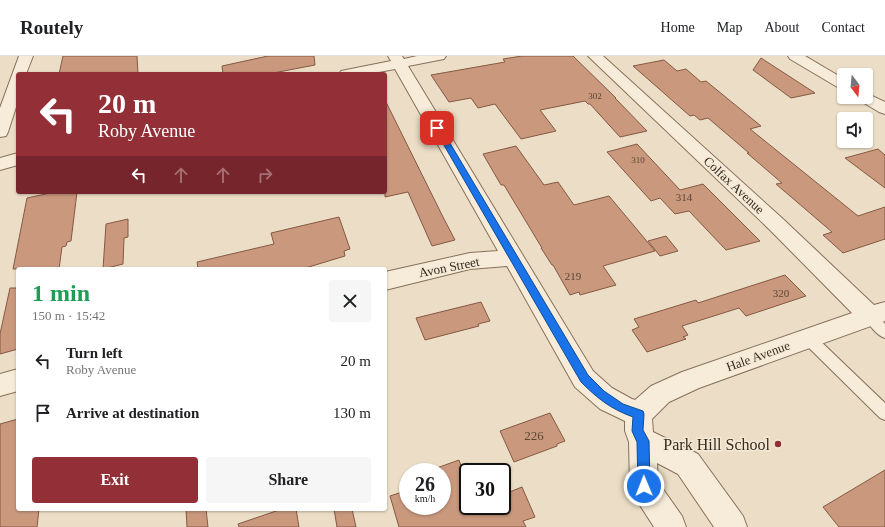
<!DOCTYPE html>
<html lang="en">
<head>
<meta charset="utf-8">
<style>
  :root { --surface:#fff; --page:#f6f6f6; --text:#202124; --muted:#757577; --line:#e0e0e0; --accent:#932f36 }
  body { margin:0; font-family:Georgia,serif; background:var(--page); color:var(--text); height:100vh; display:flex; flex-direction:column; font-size:15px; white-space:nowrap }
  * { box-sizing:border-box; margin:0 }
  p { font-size:13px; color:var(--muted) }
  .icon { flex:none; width:22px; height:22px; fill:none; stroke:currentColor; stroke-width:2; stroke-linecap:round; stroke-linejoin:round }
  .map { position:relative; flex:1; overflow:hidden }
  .side { position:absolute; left:16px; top:211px; width:371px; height:244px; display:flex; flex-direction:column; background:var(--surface); border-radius:4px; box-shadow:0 1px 3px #0004 }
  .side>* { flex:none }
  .top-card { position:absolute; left:16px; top:16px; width:371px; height:122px; border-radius:4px; box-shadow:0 1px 3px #0004; background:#932f36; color:#fff; overflow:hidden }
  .needle { width:26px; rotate:164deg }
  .buttons { position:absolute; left:837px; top:12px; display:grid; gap:8px }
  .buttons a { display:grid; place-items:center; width:36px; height:36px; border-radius:4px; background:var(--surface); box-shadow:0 1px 3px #0004; font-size:20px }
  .speed { position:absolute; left:399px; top:407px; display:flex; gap:8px; font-size:20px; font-weight:700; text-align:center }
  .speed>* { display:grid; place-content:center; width:52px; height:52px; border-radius:50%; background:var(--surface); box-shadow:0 1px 3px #0004; line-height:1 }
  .speed small { font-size:10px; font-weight:400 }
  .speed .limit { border:2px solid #111; border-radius:6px; background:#fff; color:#111 }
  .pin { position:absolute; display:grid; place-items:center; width:34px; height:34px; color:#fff; margin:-17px; border-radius:8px; box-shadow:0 2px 6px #0006 }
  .me { position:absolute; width:44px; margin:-22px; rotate:359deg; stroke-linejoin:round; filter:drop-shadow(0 0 3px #0008) }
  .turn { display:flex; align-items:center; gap:14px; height:84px; padding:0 16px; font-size:18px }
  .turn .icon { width:52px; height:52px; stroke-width:2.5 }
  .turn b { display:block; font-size:28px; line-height:34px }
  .lanes { display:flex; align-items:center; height:38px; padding:0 16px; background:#0003; justify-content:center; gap:20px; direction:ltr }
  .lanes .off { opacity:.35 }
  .round { display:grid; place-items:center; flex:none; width:42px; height:42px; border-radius:4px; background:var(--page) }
  .summary { display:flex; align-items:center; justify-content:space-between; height:68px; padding:0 16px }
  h1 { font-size:24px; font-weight:700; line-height:30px; color:#1e9e55 }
  .action { display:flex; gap:8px; margin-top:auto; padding:8px 16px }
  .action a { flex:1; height:46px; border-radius:4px; background:var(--accent); color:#fff; font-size:16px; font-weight:700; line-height:46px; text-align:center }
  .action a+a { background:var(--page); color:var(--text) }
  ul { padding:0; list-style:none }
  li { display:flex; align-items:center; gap:12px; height:52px; padding:0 16px }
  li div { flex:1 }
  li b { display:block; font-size:15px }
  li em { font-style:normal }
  header { display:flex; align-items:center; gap:24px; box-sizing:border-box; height:56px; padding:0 20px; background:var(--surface); border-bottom:1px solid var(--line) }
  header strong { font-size:19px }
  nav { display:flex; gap:22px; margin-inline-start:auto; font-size:14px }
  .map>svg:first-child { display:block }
</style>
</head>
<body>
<header>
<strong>Routely</strong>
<nav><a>Home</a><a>Map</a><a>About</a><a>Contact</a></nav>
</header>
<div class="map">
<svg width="885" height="471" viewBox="0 0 885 471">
  <rect width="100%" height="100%" fill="#ecdec6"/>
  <!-- building -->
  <g fill="#c9987d" stroke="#855943">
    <polygon points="63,0 137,0 138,18 59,18"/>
    <polygon points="268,0 314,0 315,9 268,18 223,18 222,10"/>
    <polygon points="522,0 573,0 616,42 615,42 647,75 620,81 590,48 588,48 585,45 540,54 556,75 521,83 495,48 478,52 471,42 449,46 431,19 505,6 503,3"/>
    <polygon points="761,2 815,37 791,42 753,14"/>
    <polygon points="664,4 677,15 686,13 701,26 706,25 761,70 750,73 858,160 885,151 885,183 843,197 823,179 832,176 776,128 782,127 747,97 749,97 708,62 700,64 694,59 690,60 633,10"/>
    <polygon points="385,44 444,163 455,184 432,190 408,136 385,141"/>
    <polygon points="637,88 680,134 703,128 760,185 726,194 689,155 675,158 660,142 651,145 607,96"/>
    <polygon points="516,90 544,129 558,126 574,149 609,140 655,195 603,210 616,229 580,239 579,236 570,239 553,209 552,209 541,192 542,192 504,129 501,129 483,98"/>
    <polygon points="878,93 885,99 885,132 845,102"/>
    <polygon points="55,136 77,136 71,185 67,186 66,190 62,191 59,213 13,213 27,142"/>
    <polygon points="339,161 350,193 344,195 345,200 302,213 198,213 197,206 274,188 271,177"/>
    <polygon points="128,163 128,181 124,182 123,208 103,213 106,168"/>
    <polygon points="666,180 678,195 660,200 648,185"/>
    <polygon points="785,219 806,240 746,260 739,252 682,270 688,279 683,281 686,283 647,296 632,274 639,271 634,263 696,244 698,247"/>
    <polygon points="10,232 18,232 18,293 0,298 0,278"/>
    <polygon points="481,246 490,265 478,268 479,270 425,284 416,262"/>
    <polygon points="550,357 565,385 557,388 557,390 514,406 500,375"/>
    <polygon points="18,363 18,453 39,453 37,471 0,471 0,368"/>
    <polygon points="459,404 468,430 468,452 474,450 502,450 502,439 522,431 535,461 523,465 526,471 399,471 390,440 408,434 408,450 442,450 442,416 431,416 431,414"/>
    <polygon points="885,414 885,471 839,471 823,451"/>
    <polygon points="186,453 206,453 208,471 187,471"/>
    <polygon points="282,453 296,453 299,471 239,471 238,468"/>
    <polygon points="334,453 352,453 356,471 337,471"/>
  </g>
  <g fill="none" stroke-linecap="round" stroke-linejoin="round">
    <defs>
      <g id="lane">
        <path d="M870,255L874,256L885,268V282C877,280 868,268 864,260L866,256Z"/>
        <polygon points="808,276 813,278 885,347 885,364 880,362 803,286 802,282 803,278"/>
      </g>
      <g id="street">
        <polygon points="19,0 33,0 26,18 18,18 18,45 8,76 6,80 0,81 0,52"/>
        <polygon points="388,0 402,0 404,3 417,0 446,0 444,3 408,10 593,315 612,332 632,343 635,344 651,330 682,316 852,257 769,173 588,0 603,0 783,163 874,249 885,246 885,265 699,332 669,346 652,363 653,376 698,398 743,460 747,471 714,471 678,418 657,407 658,426 682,460 686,471 654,471 634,440 630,430 629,386 625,375 625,365 600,353 575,331 507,210 470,213 385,234 385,216 470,197 498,195 395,13 368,18 339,18 341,15 391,5"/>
        <polygon points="788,0 805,0 844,23 844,34 839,32 790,3"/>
        <polygon points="866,37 885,46 885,58 879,56 859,44 856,41 866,41"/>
        <polygon points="18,97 18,109 0,114 0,102"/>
        <polygon points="18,313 18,335 0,340 0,318"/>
      </g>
    </defs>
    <!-- lane casing -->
    <use href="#lane" stroke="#87705c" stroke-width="2"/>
    <!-- street casing -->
    <use href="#street" stroke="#87705c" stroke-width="2"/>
    <!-- lane -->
    <use href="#lane" fill="#f7ecd9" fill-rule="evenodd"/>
    <!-- street -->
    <use href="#street" fill="#f7ecd9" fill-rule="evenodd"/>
  </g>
  <!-- route -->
  <path fill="#1a73e8" stroke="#114b97" d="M437,70L441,72L588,319L604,335L623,348L643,355L644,358L643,374L649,385L650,430L648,434L644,436L640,434L638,430L637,386L632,375L633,361C611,353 598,343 581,326L434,72Z"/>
  <!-- markers -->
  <circle fill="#932f36" stroke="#f4e9d5" stroke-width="1.5" cx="778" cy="388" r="4"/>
  <g text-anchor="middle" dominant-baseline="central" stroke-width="3" stroke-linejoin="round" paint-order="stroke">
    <!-- far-number labels -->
    <g font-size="9" fill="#5c4636">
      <text x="595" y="40">302</text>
      <text x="638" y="104">310</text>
    </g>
    <!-- number labels -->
    <g font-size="11" fill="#5c4636">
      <text x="684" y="141">314</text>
      <text x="573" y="220">219</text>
      <text x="781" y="237">320</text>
    </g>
    <!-- street labels -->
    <g font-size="13" fill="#382a1f" stroke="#f4e9d5">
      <text transform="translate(734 129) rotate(43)">Colfax Avenue</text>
      <text transform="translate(449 211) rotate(-11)">Avon Street</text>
      <text transform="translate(758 300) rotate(-20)">Hale Avenue</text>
    </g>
    <!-- near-number labels -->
    <g font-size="13" fill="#5c4636">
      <text x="534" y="379">226</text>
    </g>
    <!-- near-poi labels -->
    <g font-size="16" fill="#382a1f" stroke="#f4e9d5" text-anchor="end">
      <text x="770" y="388">Park Hill School</text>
    </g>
  </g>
</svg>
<div class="buttons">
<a><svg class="needle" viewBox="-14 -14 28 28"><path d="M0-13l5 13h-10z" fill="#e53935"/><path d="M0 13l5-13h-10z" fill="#757577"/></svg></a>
<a><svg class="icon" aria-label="sound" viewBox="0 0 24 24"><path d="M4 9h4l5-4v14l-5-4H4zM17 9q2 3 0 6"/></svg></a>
</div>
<div class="speed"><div>26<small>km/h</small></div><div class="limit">30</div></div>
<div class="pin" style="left:437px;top:72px;background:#d93025"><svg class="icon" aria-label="arrive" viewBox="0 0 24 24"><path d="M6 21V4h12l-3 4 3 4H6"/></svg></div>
<svg class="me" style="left:644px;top:430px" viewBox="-20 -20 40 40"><circle r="17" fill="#1a73e8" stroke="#fff" stroke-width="3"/><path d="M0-11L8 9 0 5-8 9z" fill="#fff"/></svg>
<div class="top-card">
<div class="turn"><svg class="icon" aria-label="left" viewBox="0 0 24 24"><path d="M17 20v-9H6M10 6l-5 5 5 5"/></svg><div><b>20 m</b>Roby Avenue</div></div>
<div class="lanes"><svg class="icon" aria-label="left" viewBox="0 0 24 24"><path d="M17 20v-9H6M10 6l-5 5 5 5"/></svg><svg class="icon off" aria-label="ahead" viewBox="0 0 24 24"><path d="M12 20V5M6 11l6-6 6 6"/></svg><svg class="icon off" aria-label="ahead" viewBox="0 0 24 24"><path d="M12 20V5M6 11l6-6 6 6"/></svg><svg class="icon off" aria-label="right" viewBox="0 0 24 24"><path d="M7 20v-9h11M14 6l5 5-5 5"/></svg></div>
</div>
<section class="side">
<div class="summary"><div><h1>1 min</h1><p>150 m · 15:42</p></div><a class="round"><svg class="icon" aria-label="close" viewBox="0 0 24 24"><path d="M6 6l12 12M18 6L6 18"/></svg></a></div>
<ul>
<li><svg class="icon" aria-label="left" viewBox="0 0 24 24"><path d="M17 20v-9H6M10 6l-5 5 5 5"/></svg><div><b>Turn left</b><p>Roby Avenue</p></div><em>20 m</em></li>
<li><svg class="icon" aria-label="arrive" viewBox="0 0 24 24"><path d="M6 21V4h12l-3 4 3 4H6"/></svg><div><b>Arrive at destination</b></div><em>130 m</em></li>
</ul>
<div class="action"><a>Exit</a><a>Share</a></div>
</section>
</div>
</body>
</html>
